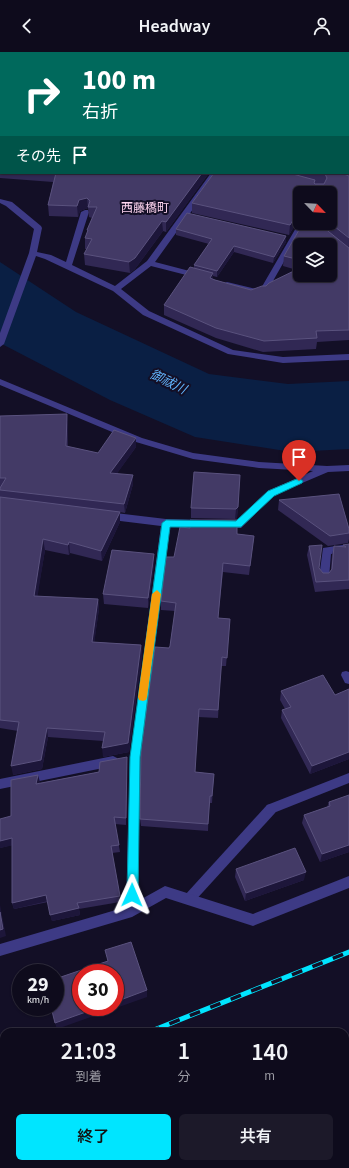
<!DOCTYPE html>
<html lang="ja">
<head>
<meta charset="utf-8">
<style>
  :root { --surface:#0e0b1c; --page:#1c1929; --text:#f1f3f6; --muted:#9b9ba3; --line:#2e2b3b; --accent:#00e5ff }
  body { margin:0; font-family:"Source Sans 3","Noto Sans JP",sans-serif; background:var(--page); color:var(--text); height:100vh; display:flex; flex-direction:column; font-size:15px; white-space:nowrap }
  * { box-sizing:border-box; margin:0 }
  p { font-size:13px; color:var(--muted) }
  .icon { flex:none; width:22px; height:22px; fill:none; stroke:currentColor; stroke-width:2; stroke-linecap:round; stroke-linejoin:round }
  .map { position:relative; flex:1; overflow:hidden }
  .drawer { position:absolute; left:0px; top:976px; width:349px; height:140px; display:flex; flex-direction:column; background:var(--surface); border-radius:12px 12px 0 0; box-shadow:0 1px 3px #0004,0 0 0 1px var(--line) }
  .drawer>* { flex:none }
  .guide { position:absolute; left:0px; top:0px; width:349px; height:122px; box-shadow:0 1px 3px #0004,0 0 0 1px var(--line); background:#00695c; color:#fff; overflow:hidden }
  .needle { width:26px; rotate:115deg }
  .buttons { position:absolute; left:293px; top:134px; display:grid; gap:8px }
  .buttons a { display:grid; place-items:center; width:44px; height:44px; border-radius:6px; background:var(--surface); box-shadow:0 1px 3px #0004,0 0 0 1px var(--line); font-size:20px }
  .speed { position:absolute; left:12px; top:912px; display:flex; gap:8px; font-size:20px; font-weight:700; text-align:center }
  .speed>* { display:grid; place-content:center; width:52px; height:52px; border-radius:50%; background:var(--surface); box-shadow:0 1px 3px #0004,0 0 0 1px var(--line); line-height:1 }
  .speed small { font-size:10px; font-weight:400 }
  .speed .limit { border:6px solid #d22; background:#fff; color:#111 }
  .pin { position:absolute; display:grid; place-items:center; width:34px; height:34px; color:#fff; margin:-41px -17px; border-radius:50% 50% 50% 0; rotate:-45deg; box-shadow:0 0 4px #0007 }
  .pin .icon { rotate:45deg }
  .me { position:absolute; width:44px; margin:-22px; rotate:1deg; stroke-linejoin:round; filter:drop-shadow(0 0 3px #0008) }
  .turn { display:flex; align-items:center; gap:14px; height:84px; padding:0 16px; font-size:18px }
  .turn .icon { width:52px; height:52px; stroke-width:2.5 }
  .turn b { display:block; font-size:28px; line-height:34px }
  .then { display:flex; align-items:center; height:38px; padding:0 16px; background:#0003; gap:8px; font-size:15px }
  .eta { display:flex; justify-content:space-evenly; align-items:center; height:68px; text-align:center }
  .eta b { font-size:24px; font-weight:600; line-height:28px }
  .cta { display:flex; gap:8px; margin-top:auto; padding:8px 16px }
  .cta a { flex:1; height:46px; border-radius:6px; background:var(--accent); color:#111; font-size:16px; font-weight:600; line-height:46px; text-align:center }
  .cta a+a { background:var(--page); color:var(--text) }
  header { display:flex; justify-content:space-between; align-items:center; height:52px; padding:0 16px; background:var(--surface); font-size:18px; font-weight:600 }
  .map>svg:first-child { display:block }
</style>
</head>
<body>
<header><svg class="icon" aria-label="back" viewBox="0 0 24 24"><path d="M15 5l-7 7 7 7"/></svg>Headway<svg class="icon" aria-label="person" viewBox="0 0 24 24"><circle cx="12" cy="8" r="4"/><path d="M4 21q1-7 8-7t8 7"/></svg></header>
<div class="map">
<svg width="349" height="1116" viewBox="0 0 349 1116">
  <rect width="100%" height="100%" fill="#130f26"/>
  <!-- water -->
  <polygon fill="#0a1f44" points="0,210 76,260 209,322 288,332 349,329 349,397 292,400 195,385 110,348 0,291"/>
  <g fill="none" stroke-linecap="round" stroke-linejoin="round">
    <!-- service -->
    <polygon fill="#3d3a85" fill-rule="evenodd" points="271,752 275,753 277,757 275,761 193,851 189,853 185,851 183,847 185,843 267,753"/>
    <!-- minor -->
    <g fill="#3d3a85" fill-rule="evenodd">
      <polygon points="248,0 256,0 257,1 249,1"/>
      <rect x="0" y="23" width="1" height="4"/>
      <polygon points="211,121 219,121 155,210 201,222 201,226 198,226 151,214 121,237 149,259 233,298 283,305 349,302 349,308 283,311 228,302 143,263 113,239 45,207 36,204 4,292 0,295 0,281 29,201 34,177 6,154 0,151 0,147 12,150 41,174 42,176 37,200 51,203 66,210 81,160 85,158 88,158 89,160 72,213 115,234 147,209"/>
      <polygon points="300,169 300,171 306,171 265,243 262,243 224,234 223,232 227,230 260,238"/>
      <polygon points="0,327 142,386 193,401 259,410 327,414 349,413 349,419 328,420 274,443 241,476 224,476 219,472 221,469 236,469 268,439 313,419 259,416 193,407 136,390 0,333"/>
      <polygon points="107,460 166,467 202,468 207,472 202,476 170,475 140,705 138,849 165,834 253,862 349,824 349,836 253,874 166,846 132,865 0,904 0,892 126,855 130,705 161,474 104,467 102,464"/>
      <polygon points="349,492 349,500 331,502 329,526 327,529 321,529 319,526 323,496"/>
      <polygon points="346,619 349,620 349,632 345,631 341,623 342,620"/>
      <polygon points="113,704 117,706 119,709 117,712 113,714 0,737 0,727"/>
      <polygon points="349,721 349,731 271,762 267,761 265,757 267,753"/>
    </g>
    <!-- tertiary -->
    <g fill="#3d3a85" fill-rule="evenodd">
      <polygon points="4,1101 4,1112 9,1112 0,1116 0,1103"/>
      <polygon points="246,1112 262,1112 264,1116 248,1116"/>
    </g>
    <defs>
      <g id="rail">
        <polyline points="149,980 349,900"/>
        <polyline points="0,1040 4,1038"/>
      </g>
    </defs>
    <!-- rail casing -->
    <use href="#rail" stroke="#00e5ff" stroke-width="5"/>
    <!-- rail -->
    <use href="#rail" stroke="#130f26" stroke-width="3.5" stroke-dasharray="11" stroke-linecap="butt"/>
  </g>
  <!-- wall -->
  <g fill="#312854" fill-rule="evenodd">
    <polygon points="0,43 1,43 1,121 209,121 166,180 163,179 135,217 130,221 85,213 84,202 87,197 85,197 85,186 87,181 87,178 92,166 89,165 88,156 80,159 78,165 49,164 48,153 53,130 0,126"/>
    <path d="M348,96L349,98V288L317,290L316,297L263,300L216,286L164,263V253L194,216V213L209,192L176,183V177L286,190L273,211L234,200L217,225L213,224V227L215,228L251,238L266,234L297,218L283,214L284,204L303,171H330L300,141V169L298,168L289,183L192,161V151L214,121H348ZM300,193L330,223H300Z"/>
    <polygon points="0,364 68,372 68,395 98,401 136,395 117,421 133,432 125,461 120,460 120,470 102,509 70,501 69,503 45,498 37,544 98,547 99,557 94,590 141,593 142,603 129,700 103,705 103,689 48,685 42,717 13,723 18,679 0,676"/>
    <polygon points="240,423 237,466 235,467 191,466 191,456"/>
    <polygon points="279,448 349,477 349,487 348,491 328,494 278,458"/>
    <polygon points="237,482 254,484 249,523 223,520 218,566 230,567 226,614 221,614 218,666 198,665 195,720 214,722 212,751 209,751 208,779 141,774 140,767 169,596 170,594 175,559 161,558 161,549 174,505"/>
    <polygon points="349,492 349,537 315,540 307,503 309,494 319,516 323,521 329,521 331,518 332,503 334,494 343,495 343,493"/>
    <polygon points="154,502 154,512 148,556 104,552 103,542"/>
    <polygon points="281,639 349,707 310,722 281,666 282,658 285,657 280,648"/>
    <polygon points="127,705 127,713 126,773 115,772 120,800 112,801 120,850 79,857 80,863 52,869 48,850 14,857 12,851 12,793 0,796 11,764 40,730 40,731 99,720"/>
    <polygon points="349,743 349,800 320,810 302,771 304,763 327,755 329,750"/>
    <polygon points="236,817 304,828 245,849 235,825"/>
  </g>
  <!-- shaded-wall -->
  <g fill="#1d163a">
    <polygon points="348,67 349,67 349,76 348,77"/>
    <polygon points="202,121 209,121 166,180 166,170"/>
    <polygon points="87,146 88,156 80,159 78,165 77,154 79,148"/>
    <polygon points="300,157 298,168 289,183 290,173"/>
    <polygon points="162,169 163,179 135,217 130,221 129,210"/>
    <polygon points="286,184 286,190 273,211 274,205"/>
    <polygon points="234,194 234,200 217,225 217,219"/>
    <polygon points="213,221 213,232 210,226"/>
    <polygon points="67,362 68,372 67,403 66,394"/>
    <polygon points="136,386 136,395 111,430 110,421"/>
    <polygon points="133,423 133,432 125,461 124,452"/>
    <polygon points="238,455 237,466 235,467 236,457"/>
    <polygon points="120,460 120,470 102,509 101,499"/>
    <polygon points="43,487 45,498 36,554 34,544"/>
    <polygon points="69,490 70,501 69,503 68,493"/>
    <polygon points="154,502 154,512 148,556 148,546"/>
    <polygon points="98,547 99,557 93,600 92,590"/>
    <polygon points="141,593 142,603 129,700 103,705 102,696"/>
    <polygon points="47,676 48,685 42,717 13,723 11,714"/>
    <polygon points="349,700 349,707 310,722 312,714"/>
    <polygon points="38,723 40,730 38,740 36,732"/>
    <polygon points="12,786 14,793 0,796 0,789"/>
    <polygon points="349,793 349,800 320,810 322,802"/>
    <polygon points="306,820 304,828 245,849 246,841"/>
    <polygon points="46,843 48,849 14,857 12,851"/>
    <polygon points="0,853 6,884 0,886"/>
    <polygon points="79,856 80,863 52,869 50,863"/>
    <polygon points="147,938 147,945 57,977 55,971 100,955 115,955 115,950"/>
  </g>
  <!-- building -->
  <g fill="#433a66" stroke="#5a527e">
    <polygon points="48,0 196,0 195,1 48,1"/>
    <rect x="348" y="33" width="1" height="34"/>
    <polygon points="0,43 1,43 1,72 1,68 0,68"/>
    <rect x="0" y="73" width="1" height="43"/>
    <polygon points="348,96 349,98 349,117 348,116"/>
    <polygon points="56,121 202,121 166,170 162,169 135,206 129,210 84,202 92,187 85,186 88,178 87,178 97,155 88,155 90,149 87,146 79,148 77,154 48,153"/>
    <polygon points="214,121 289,121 315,128 314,131 315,132 324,132 327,126 325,122 320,121 341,121 349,124 349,186 330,171 330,141 300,141 300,157 290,173 192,151"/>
    <polygon points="187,161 286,184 274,205 234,194 217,219 194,213 212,187 176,177"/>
    <polygon points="303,171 318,171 349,196 349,278 316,279 317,286 264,289 216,276 164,253 190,215 213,221 210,226 215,228 251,238 262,234 266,234 269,231 300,216 300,223 330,223 330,193 300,193 300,208 284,204"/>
    <polygon points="67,362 66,394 98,401 114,378 136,386 110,421 133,423 124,452 0,438 0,436 6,426 0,426 0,364"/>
    <polygon points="194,420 240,423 238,455 236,457 191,456"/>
    <polygon points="339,442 349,477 349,481 330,484 279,448"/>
    <polygon points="0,445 120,460 101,499 69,490 68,493 43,487 34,544 98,547 92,590 141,593 128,691 102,696 105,680 47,676 41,708 11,714 19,670 0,668"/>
    <polygon points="190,468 237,468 237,482 254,484 250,514 223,511 218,566 230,567 227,606 222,605 218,658 199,657 195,720 214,722 212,744 210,744 208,772 140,767 141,697 155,595 169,596 170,594 176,551 161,549 166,505 174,505 180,475 190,476"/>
    <polygon points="349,492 349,528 316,530 309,494 322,493 319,516 323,521 329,521 332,517 334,494 346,495 343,493"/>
    <polygon points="112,498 154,502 148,546 103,542"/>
    <polygon points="323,623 335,643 349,637 349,700 312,714 282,658 291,655 281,639"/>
    <polygon points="127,705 126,766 114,765 119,793 111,794 120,844 77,851 79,856 50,863 46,843 12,851 12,786 0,789 0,767 11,764 11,728 38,723 36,732 99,720 100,710"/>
    <polygon points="349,743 349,793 322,802 304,763 330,754 329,750"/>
    <polygon points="295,796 306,820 246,841 236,817"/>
    <polygon points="0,860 3,877 0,878"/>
    <polygon points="131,890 147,938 115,950 115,921 81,921 81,955 100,955 55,971 51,955 55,955 55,927 108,909 105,898"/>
  </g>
  <!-- route -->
  <polygon fill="#00e5ff" stroke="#0095a6" points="299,426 303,429 302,431 274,444 241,475 170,475 140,705 138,843 136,847 132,849 129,847 127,843 130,705 162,471 166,468 236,469 268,439"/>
  <!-- slow -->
  <polygon fill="#f59e0b" points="157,538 161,542 147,645 146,648 143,649 139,648 138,645 152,542"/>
  <g text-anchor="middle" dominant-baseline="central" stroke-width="4" stroke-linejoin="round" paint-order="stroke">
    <!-- far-quarter labels -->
    <g font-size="12" fill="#ffd6f0" stroke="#130f26">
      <text x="145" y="156">西藤橋町</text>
    </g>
    <!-- water labels -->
    <g font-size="13" font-style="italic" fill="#62b6ff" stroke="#130f26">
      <text transform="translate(168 330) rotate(26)">御祓川</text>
    </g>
  </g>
</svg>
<div class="buttons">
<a><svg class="needle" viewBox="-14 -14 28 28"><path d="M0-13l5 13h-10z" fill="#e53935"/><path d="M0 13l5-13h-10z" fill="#9b9ba3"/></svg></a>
<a><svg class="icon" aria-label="layers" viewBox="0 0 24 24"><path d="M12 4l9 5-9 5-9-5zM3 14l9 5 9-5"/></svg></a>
</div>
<div class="speed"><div>29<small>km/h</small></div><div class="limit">30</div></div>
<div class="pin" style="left:299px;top:429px;background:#d93025"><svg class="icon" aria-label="arrive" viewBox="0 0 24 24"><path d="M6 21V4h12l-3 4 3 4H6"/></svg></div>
<svg class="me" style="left:132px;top:843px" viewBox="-20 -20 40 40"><path d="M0-17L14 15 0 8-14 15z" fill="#00e5ff" stroke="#fff" stroke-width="4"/></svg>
<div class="guide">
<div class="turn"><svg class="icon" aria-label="right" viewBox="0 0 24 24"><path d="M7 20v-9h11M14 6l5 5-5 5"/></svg><div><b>100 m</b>右折</div></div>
<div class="then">その先<svg class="icon" aria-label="arrive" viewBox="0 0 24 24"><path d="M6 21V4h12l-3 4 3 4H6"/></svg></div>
</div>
<section class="drawer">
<div class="eta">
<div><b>21:03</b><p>到着</p></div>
<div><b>1</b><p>分</p></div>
<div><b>140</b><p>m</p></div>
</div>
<div class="cta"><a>終了</a><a>共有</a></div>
</section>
</div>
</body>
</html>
